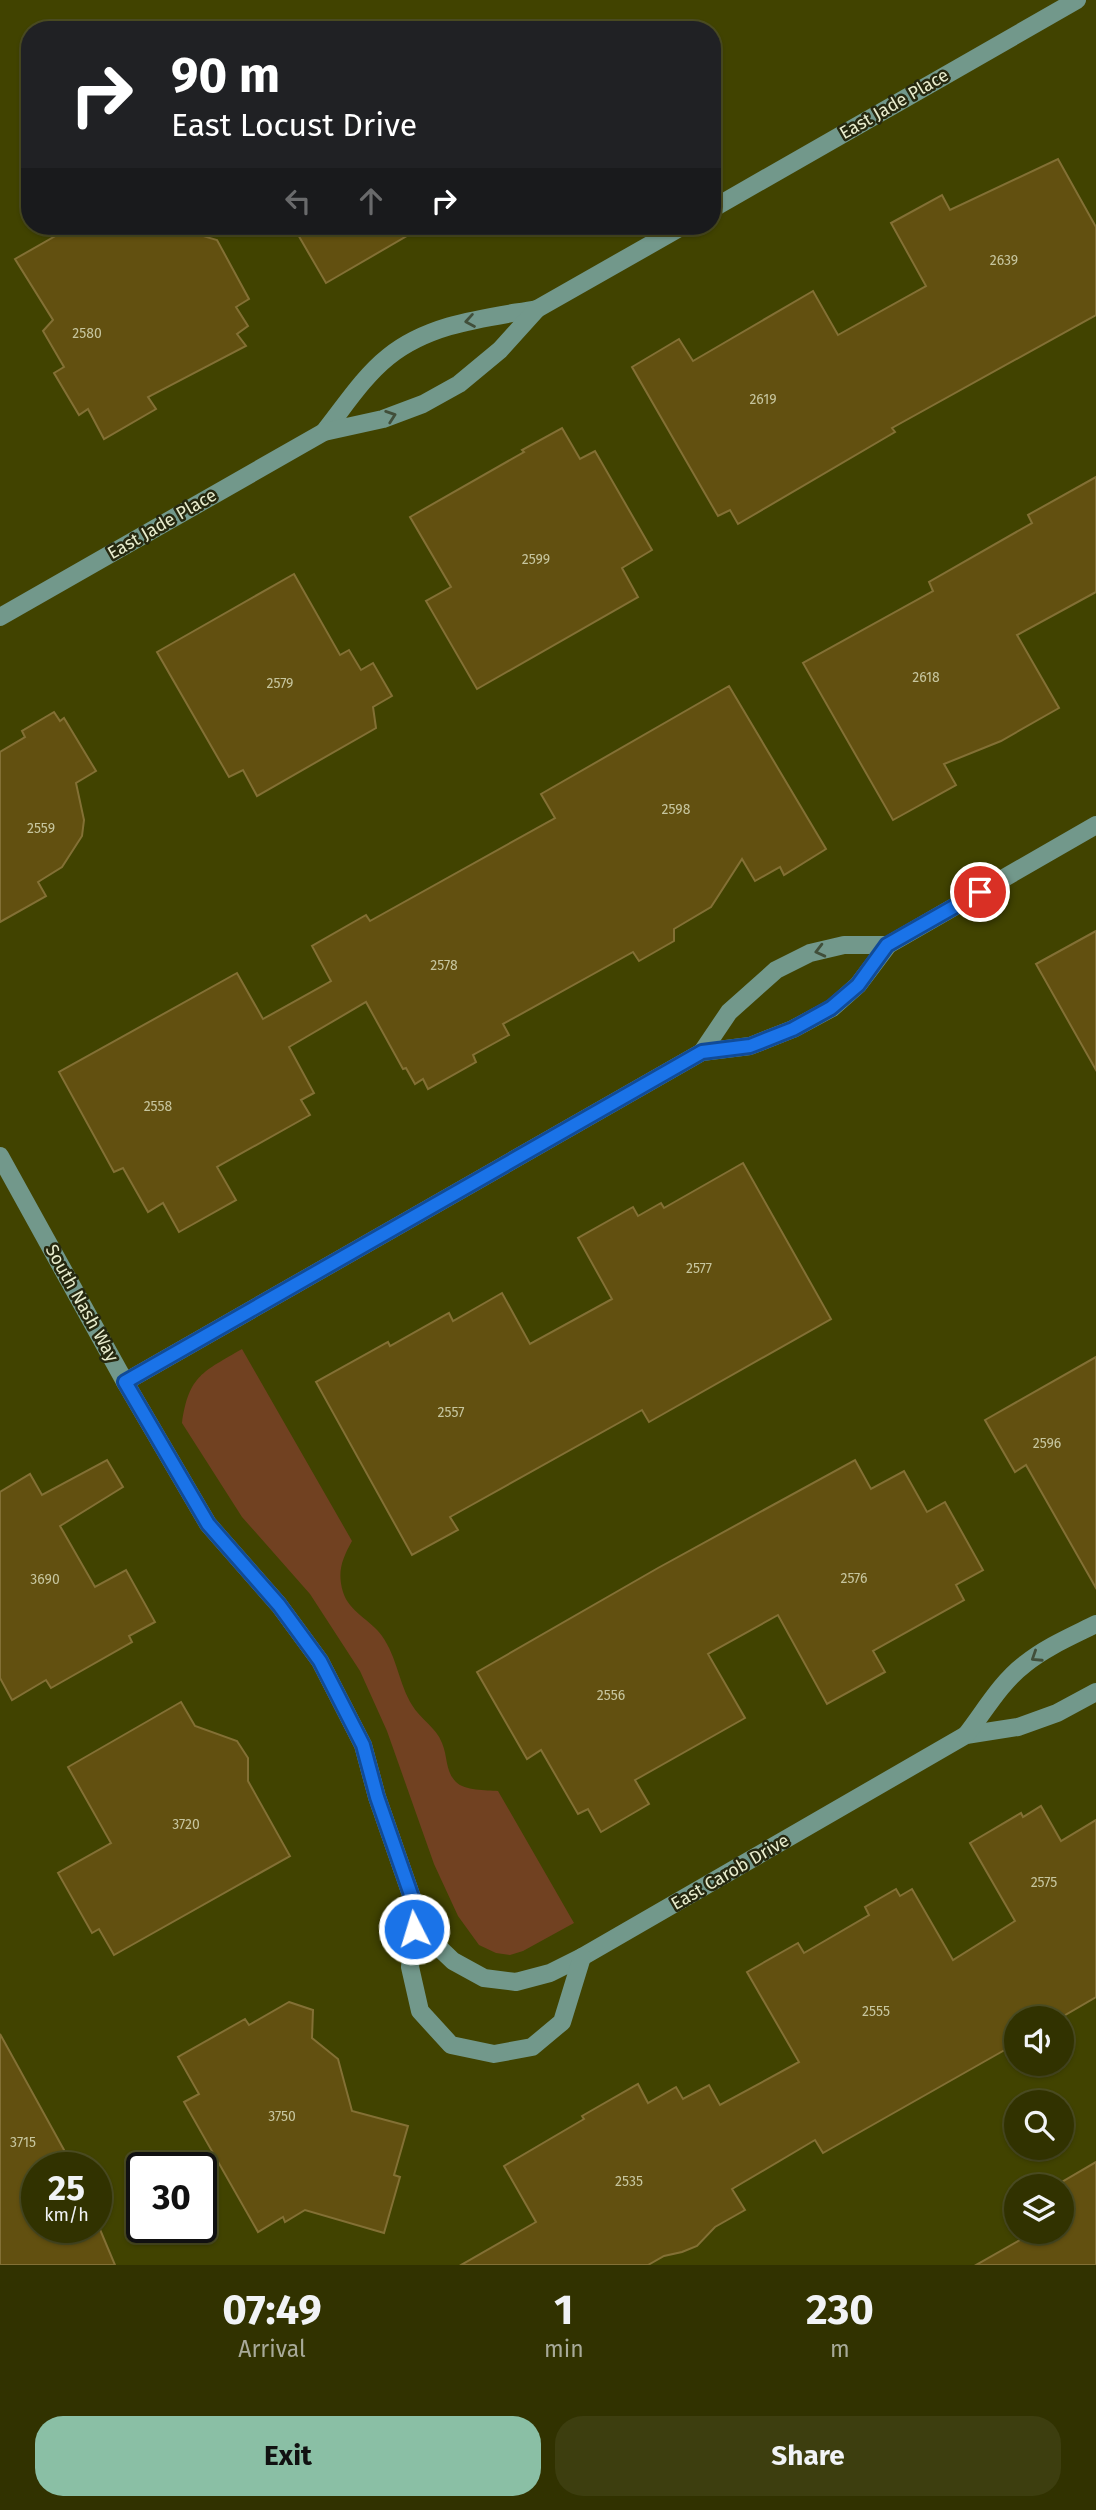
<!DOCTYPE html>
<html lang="en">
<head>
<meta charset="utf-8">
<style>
  :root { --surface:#313200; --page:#3d3e0f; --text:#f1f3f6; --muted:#a8aa99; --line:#4c4d22; --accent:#8abfa5 }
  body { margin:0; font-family:"Fira Sans",sans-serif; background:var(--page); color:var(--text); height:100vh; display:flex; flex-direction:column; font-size:26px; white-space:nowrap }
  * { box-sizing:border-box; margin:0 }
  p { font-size:23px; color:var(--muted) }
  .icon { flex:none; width:38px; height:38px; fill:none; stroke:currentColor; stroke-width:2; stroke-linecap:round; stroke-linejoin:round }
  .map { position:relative; height:2265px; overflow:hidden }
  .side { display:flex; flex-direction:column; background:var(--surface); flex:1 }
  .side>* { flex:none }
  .top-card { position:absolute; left:21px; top:21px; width:700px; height:214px; border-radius:28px; box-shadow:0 2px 5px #0004,0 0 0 2px var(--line); background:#202124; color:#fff; overflow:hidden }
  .controls { position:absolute; left:1004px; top:2006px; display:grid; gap:14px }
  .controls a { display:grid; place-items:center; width:70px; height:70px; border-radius:50%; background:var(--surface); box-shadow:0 2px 5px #0004,0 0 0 2px var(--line); font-size:35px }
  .speed { position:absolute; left:21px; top:2152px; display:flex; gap:14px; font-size:35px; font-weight:700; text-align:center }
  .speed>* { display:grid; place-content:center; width:91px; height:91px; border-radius:50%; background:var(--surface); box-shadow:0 2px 5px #0004,0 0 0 2px var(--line); line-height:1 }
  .speed small { font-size:18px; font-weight:400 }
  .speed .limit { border:4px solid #111; border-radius:10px; background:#fff; color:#111 }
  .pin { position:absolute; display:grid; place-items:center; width:60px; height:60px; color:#fff; margin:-30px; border:4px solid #fff; border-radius:50%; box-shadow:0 2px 7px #0007 }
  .me { position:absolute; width:77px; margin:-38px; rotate:355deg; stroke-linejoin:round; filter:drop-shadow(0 0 5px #0008) }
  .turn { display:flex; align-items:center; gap:24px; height:147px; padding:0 35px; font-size:32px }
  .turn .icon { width:91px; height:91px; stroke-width:2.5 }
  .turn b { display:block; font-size:49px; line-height:60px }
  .lanes { display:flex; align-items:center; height:66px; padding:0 35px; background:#0003; justify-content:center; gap:35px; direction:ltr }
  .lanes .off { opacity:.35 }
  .eta { display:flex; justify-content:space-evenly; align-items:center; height:119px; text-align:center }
  .eta b { font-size:42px; font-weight:700; line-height:49px }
  .cta { display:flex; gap:14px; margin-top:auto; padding:14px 35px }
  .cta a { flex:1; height:80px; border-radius:28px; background:var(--accent); color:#111; font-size:28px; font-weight:700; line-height:80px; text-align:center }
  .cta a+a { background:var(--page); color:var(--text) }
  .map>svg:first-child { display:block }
</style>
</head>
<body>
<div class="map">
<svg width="1096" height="2265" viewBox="0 0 1096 2265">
  <rect width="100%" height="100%" fill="#414300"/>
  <!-- green -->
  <path fill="#714121" d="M242,1349L352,1541C342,1559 337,1572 343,1592C349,1612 371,1620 382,1636C397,1657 399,1684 412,1705C420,1719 436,1727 442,1743C448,1757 445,1771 456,1782C465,1791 486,1790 498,1791L574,1923L523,1951L510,1955L496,1953L479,1945L458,1916L434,1864L387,1731L360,1671L310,1594L242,1517L182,1423C189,1375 203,1372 242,1349Z"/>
  <!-- building -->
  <g fill="#625010" stroke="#837035" stroke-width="2">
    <polygon points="1058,159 1096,227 1096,315 892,428 895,432 738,524 730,510 718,516 632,367 679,339 693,361 813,291 838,335 926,286 891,223 942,195 950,210"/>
    <polygon points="73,226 177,226 179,229 217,240 249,299 236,307 248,326 237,334 246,346 148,397 156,409 104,439 88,409 79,415 54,373 64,367 43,331 53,320 15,259"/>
    <polygon points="293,226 424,226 326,283"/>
    <polygon points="562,428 580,459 595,451 652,550 622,568 638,597 477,689 426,601 451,587 410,517 524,452 522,450"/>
    <polygon points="1096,477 1096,592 1017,635 1059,708 1001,741 944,764 956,785 893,820 803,663 933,591 929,582 1032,523 1028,515"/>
    <polygon points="294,574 340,655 349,650 361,670 373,663 392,696 373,707 376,728 257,796 243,770 229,777 157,652"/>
    <polygon points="729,686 826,849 784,875 780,867 755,881 742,859 711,907 674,929 674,941 639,961 633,952 503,1024 509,1035 473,1055 476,1062 428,1089 423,1079 415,1084 406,1068 403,1069 366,1002 289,1047 314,1093 301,1100 310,1115 217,1167 236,1200 179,1232 163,1203 148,1212 123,1168 114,1172 59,1072 237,973 263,1019 331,981 312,946 366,915 370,921 555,818 541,794"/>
    <polygon points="54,712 60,721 64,718 96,771 76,783 84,820 82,836 62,867 38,882 46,896 0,922 0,752 25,737 22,731"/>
    <polygon points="1096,931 1096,1070 1036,964"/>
    <polygon points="743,1163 831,1319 649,1422 642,1410 450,1517 458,1530 412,1555 316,1382 388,1342 390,1346 449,1313 453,1321 502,1293 530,1344 612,1299 578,1238 633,1207 638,1216 661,1203 664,1208"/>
    <polygon points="1096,1357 1096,1588 1026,1465 1015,1472 985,1420"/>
    <polygon points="107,1460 123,1487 60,1526 95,1587 126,1570 155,1622 129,1636 132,1642 51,1688 46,1680 12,1700 0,1678 0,1492 30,1474 42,1495"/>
    <polygon points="855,1460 871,1489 904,1471 927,1512 945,1502 983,1570 956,1585 964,1600 873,1651 885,1672 827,1704 778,1615 708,1654 745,1718 635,1780 649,1804 601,1832 588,1809 578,1814 541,1750 527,1759 477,1672 658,1568"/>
    <polygon points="181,1702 195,1726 237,1741 248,1758 248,1781 290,1856 114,1955 99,1929 92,1933 58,1873 111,1843 68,1767"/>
    <polygon points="1041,1806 1061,1841 1096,1820 1096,1997 1060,2018 1017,2018 1017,2043 823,2153 815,2140 732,2189 745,2210 715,2227 697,2246 682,2252 664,2256 648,2265 461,2265 536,2222 504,2166 584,2119 582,2116 638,2084 648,2103 676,2087 683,2099 709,2085 720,2105 799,2062 747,1972 798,1943 804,1953 869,1915 865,1907 896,1889 900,1896 912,1889 953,1960 1015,1921 970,1843 1021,1813 1023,1817"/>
    <polygon points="289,2002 313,2010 312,2038 338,2059 352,2111 408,2126 394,2175 400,2177 384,2233 305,2210 285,2222 283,2217 258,2232 184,2102 199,2094 178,2057 245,2019 249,2025"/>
    <polygon points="0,2034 74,2168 37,2168 37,2228 96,2228 96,2220 115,2265 0,2265"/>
    <polygon points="1096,2162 1096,2265 976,2265 1027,2236 1024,2231 1062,2231 1062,2186 1055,2186"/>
  </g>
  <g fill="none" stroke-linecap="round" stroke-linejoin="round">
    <!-- minor -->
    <g stroke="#72988b" stroke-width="18">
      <polyline points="712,209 1077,0"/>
      <path d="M324,432C344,407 363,377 388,357C430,323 486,318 537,309"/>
      <polyline points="0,617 324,432 383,419 423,404 459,384 500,350 537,309 683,226"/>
      <polyline points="702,1052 729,1012 776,970 810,953 844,945 888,945"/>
      <polyline points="0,1156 125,1382 208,1524 279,1605 320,1661 363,1745 377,1797 416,1909 431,1940 453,1961 484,1978 516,1982 550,1973 582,1957 966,1735 1018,1727 1057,1713 1096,1692"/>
      <polyline points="125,1382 702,1052 750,1046 793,1029 832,1008 858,985 888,945 1096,825"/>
      <path d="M966,1735C984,1712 1001,1682 1025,1664C1046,1647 1072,1636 1096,1624"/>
      <polyline points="416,1909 410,1967 420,2011 451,2045 494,2054 532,2047 562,2022 582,1957"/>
    </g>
  </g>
  <!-- one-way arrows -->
  <defs><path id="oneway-chevron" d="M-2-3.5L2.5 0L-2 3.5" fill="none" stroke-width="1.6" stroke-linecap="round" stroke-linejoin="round" transform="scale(1.75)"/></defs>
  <g stroke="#414f3a">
    <use href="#oneway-chevron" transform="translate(470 321) rotate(170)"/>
    <use href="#oneway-chevron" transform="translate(391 416) rotate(-19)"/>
    <use href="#oneway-chevron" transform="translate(820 951) rotate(166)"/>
    <use href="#oneway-chevron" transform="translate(1036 1657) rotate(147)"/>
  </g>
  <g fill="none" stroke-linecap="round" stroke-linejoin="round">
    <defs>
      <polyline id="route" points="414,1929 416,1909 377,1797 363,1745 320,1661 279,1605 208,1524 125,1382 702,1052 750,1046 793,1029 831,1008 858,985 887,945 980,892"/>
    </defs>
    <!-- route casing -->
    <use href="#route" stroke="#114b97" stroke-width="18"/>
    <!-- route -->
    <use href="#route" stroke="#1a73e8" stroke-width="12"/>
  </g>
  <g text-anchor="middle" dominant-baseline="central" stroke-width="5" stroke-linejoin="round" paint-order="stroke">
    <!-- number labels -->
    <g font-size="14" fill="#c6c59e">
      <text x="1004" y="260">2639</text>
      <text x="87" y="333">2580</text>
      <text x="763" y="399">2619</text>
      <text x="536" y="559">2599</text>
      <text x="926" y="677">2618</text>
      <text x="280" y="683">2579</text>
      <text x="676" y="809">2598</text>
      <text x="41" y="828">2559</text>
      <text x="444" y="965">2578</text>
      <text x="158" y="1106">2558</text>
      <text x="699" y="1268">2577</text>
      <text x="451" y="1412">2557</text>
      <text x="1047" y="1443">2596</text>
      <text x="854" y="1578">2576</text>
      <text x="45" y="1579">3690</text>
      <text x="611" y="1695">2556</text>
      <text x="186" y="1824">3720</text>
      <text x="1044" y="1882">2575</text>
      <text x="876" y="2011">2555</text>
      <text x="282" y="2116">3750</text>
      <text x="23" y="2142">3715</text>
      <text x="629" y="2181">2535</text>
    </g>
    <!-- street labels -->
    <g font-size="18" fill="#e8eccd" stroke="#26280f">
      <text transform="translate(894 104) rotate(-30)">East Jade Place</text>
      <text transform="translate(162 524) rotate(-30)">East Jade Place</text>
      <text transform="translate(82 1303) rotate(61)">South Nash Way</text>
      <text transform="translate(730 1872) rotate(-30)">East Carob Drive</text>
    </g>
  </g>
</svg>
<div class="controls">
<a><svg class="icon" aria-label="sound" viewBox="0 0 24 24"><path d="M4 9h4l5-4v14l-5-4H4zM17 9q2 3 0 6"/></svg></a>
<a><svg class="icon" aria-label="search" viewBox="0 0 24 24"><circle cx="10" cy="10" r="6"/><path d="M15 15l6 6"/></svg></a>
<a><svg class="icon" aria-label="layers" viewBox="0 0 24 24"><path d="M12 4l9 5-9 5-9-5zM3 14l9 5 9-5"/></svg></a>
</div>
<div class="speed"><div>25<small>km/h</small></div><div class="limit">30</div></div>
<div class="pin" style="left:980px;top:892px;background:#d93025"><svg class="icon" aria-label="arrive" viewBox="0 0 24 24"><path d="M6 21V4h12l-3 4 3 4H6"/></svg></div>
<svg class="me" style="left:414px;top:1929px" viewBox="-20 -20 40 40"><circle r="17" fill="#1a73e8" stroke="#fff" stroke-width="3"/><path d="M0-11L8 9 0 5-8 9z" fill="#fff"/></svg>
<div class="top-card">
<div class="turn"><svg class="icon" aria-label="right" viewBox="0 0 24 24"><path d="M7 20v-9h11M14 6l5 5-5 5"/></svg><div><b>90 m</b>East Locust Drive</div></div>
<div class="lanes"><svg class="icon off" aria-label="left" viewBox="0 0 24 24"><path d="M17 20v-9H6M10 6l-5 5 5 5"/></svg><svg class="icon off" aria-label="ahead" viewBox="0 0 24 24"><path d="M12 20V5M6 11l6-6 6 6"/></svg><svg class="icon" aria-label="right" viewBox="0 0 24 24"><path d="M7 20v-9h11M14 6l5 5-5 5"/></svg></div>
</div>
</div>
<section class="side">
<div class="eta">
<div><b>07:49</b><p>Arrival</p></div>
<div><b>1</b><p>min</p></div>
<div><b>230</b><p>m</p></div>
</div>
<div class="cta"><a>Exit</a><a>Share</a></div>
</section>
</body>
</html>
